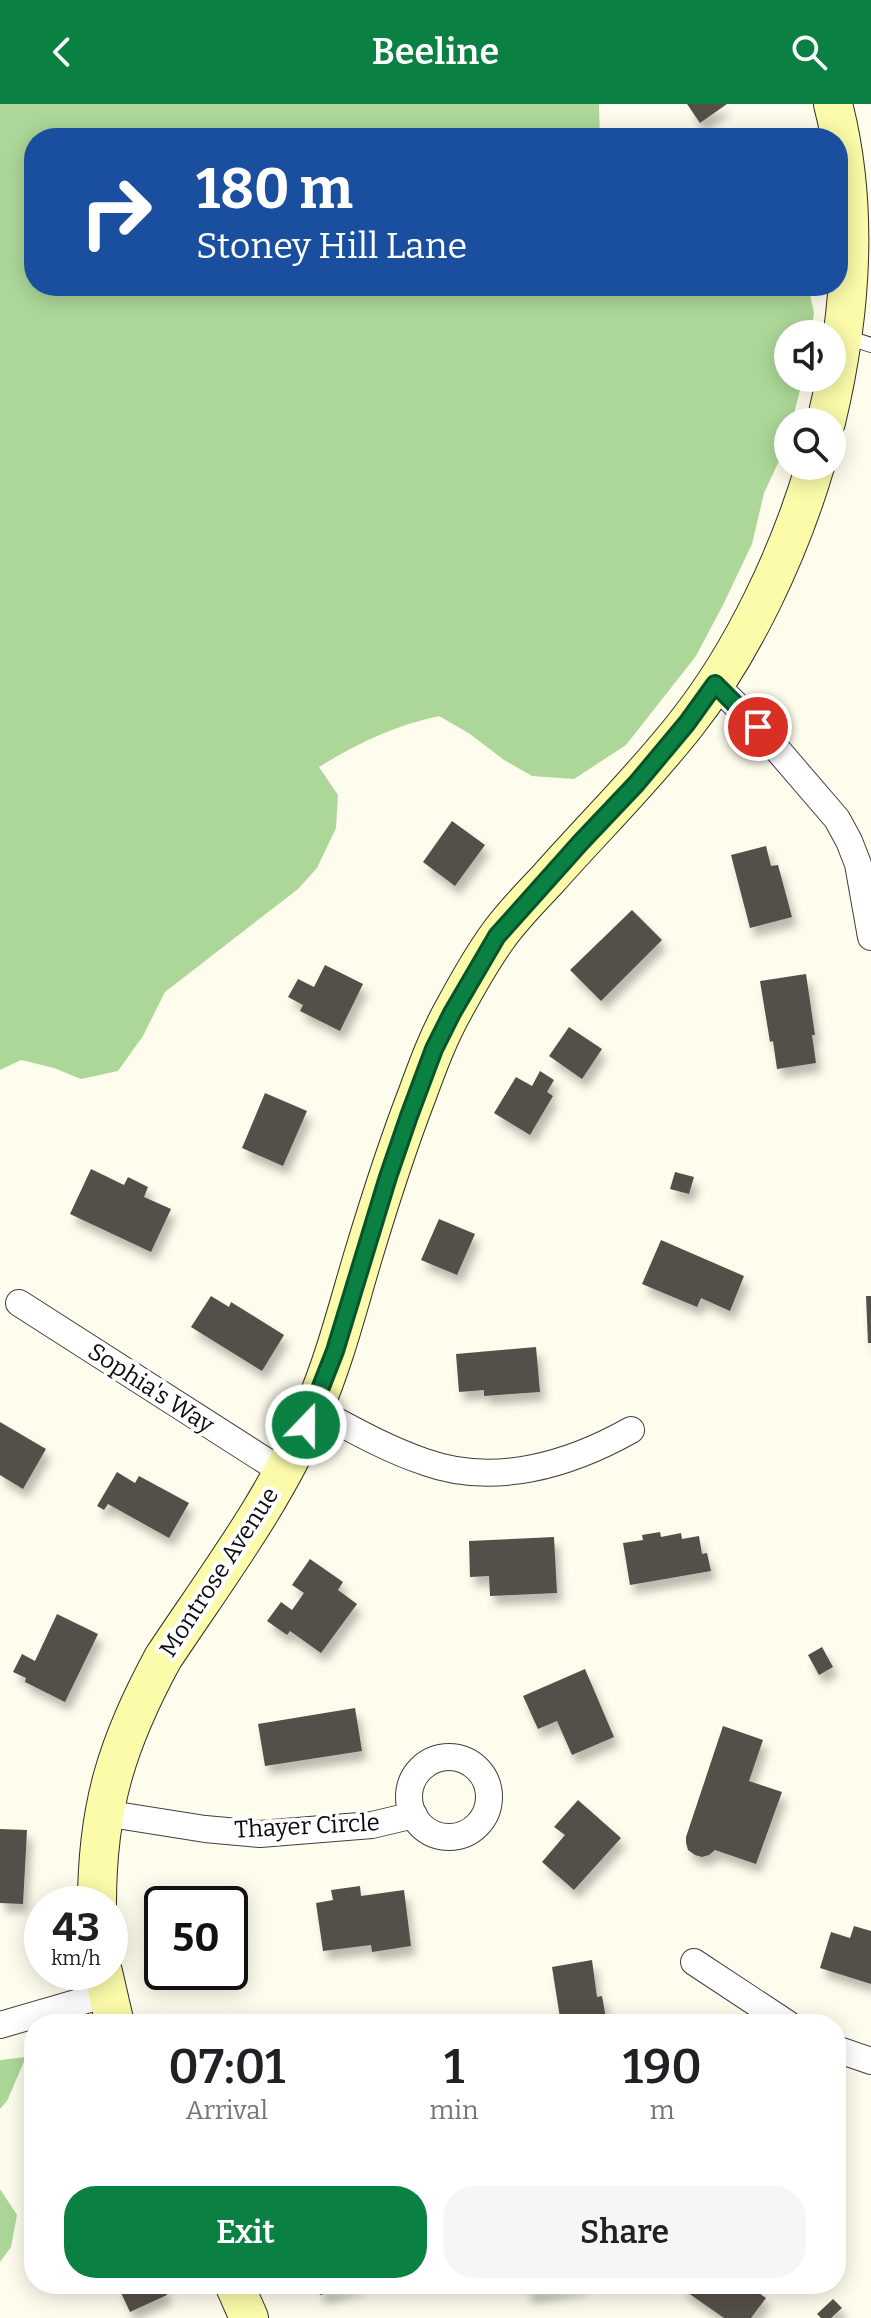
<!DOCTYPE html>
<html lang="en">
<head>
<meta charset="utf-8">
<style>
  :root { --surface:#fff; --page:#f6f6f6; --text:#202124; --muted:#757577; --accent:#0b8043 }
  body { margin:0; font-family:Bitter,serif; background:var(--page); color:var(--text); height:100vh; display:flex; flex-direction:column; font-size:30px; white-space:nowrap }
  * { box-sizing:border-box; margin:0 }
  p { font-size:26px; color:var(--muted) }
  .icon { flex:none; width:44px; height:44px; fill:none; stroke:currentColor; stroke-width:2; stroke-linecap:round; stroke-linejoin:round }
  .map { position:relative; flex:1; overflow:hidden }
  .side { position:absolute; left:24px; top:1910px; width:822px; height:280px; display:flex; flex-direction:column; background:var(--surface); border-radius:32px; box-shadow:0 4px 20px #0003 }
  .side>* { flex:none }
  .hud { position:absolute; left:24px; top:24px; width:824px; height:168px; border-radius:32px; box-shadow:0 4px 20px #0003; background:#1a4fa0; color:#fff; overflow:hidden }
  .tools { position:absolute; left:774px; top:216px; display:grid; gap:16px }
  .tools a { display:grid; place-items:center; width:72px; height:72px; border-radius:50%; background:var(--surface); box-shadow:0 4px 20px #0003; font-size:40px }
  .speed { position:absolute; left:24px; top:1782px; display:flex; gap:16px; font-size:40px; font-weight:700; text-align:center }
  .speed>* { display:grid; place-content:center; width:104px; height:104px; border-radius:50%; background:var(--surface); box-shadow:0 4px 20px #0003; line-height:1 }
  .speed small { font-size:20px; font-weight:400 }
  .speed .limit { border:4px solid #111; border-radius:12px; background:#fff; color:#111 }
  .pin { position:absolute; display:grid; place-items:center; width:68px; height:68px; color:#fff; margin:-34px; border:4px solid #fff; border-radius:50%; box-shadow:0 2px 8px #0007 }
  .me { position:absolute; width:88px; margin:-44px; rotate:22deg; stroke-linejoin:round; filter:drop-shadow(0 0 6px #0008) }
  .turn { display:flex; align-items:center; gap:28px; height:168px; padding:0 40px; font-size:36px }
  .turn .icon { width:104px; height:104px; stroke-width:2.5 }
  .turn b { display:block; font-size:56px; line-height:68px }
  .eta { display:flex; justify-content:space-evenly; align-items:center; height:136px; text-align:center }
  .eta b { font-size:48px; font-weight:600; line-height:56px }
  .button { display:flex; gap:16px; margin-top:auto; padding:16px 40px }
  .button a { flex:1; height:92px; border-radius:32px; background:var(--accent); color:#fff; font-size:32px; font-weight:600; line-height:92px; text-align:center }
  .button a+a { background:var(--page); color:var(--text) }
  header { display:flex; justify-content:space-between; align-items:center; height:104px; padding:0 40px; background:var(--accent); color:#fff; font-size:36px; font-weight:600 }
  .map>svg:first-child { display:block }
</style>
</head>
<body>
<header><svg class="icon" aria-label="back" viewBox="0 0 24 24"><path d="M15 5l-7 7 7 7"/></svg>Beeline<svg class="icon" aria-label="search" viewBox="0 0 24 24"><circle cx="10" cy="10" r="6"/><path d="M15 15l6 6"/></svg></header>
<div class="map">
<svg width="871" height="2214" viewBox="0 0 871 2214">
  <defs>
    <filter id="shadow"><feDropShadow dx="5" dy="9" stdDeviation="4" flood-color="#0004"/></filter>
  </defs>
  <rect width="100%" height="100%" fill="#fefded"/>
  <!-- forest -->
  <g fill="#add798">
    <path d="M0,0H599L600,34H34V182H808L814,209L811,230H788V274H803L792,318H788L787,340L764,389L752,440L723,501L696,552L626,641L574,675L532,672L504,656L470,630L439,612C396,621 356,640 319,663L338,691L336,724L317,764L298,785L165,888L143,932L118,967L81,975L54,964L21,956L0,966Z"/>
    <polygon points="26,1953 7,1997 0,2005 0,1956"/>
    <polygon points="0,2085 17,2111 11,2143 0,2158"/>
  </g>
  <!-- building -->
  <g fill="#554f49" filter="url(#shadow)">
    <polygon points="687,0 727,0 700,19"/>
    <polygon points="452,717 485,741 455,782 423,758"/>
    <polygon points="766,742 771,762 778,761 792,813 750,824 731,751"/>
    <polygon points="632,806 662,836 601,897 570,866"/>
    <polygon points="325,861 363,880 340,927 300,907 303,901 288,893 298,875 314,883"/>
    <polygon points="806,870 815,931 812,931 816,959 777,965 773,937 770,938 760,877"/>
    <polygon points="569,923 602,945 582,975 549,952"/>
    <polygon points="540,967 554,976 547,988 553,992 530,1031 494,1009 516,973 532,982"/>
    <polygon points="265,989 307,1007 283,1062 242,1044"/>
    <polygon points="91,1065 124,1081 128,1073 148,1083 144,1093 171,1105 151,1148 70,1110"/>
    <polygon points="675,1068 694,1073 689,1090 670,1085"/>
    <polygon points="439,1115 475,1130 457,1171 421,1156"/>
    <polygon points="661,1136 744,1172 730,1207 701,1194 697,1203 642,1180"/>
    <polygon points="211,1192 229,1203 231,1198 284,1231 262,1267 191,1223"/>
    <polygon points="866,1192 871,1192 871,1239 868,1239"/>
    <polygon points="536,1243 540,1288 484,1292 484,1286 459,1288 456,1250"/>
    <polygon points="0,1318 46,1345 23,1385 0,1371"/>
    <polygon points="117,1368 135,1379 139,1372 189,1399 169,1434 108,1400 104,1406 97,1402"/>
    <polygon points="660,1428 661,1433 681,1429 682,1435 699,1432 702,1450 707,1449 711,1467 630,1481 623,1439 643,1436 642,1431"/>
    <polygon points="554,1433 557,1489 490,1492 489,1472 470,1473 469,1437"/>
    <polygon points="310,1455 343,1478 338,1486 357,1500 321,1549 290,1527 287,1531 267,1517 281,1498 292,1506 304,1489 292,1481"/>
    <polygon points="57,1510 98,1530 65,1598 25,1578 26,1574 13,1568 22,1550 35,1557"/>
    <polygon points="822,1543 833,1563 819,1571 808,1551"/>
    <polygon points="585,1565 614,1633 572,1651 557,1617 538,1625 523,1592"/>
    <polygon points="355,1604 362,1647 265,1662 258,1620"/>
    <polygon points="723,1622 763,1636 749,1677 782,1688 756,1760 715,1746 709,1751 702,1753 695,1751 688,1746 686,1739 686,1733"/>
    <polygon points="578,1696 621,1734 574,1786 542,1758 565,1731 554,1723"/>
    <polygon points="0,1725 27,1726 23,1800 0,1799"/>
    <polygon points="360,1782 361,1792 404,1786 411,1842 372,1848 371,1841 323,1847 316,1799 333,1796 331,1786"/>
    <polygon points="232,1797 236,1844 230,1844 230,1800 220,1800 220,1798"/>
    <polygon points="854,1822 871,1827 871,1880 820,1864 831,1828 850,1834"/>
    <polygon points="592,1856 597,1893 602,1892 607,1920 561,1920 552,1863"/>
    <polygon points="117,2180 162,2180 167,2191 130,2208"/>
    <polygon points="318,2180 362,2180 362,2181 320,2191"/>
    <polygon points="525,2180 583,2180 583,2182 527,2190"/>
    <polygon points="684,2180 746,2180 766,2194 751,2214 724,2214 681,2184"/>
    <polygon points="833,2195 842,2204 831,2214 821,2214 817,2210"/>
  </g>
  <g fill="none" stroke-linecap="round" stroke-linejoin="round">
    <defs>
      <polyline id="service" points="843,232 871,241"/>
      <g id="minor">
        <polyline points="715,580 758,623 837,715 849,737 858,760 871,833"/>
        <polyline points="19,1199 283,1368"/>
        <path d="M314,1305C350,1324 386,1345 425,1358C494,1383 569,1361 631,1326"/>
        <circle cx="449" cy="1693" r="40"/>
        <polyline points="104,1709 205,1725 260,1730 372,1721 414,1711"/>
        <polyline points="694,1858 788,1920"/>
        <polyline points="0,1921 107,1890"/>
        <polyline points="836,1945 871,1957"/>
      </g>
      <g id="secondary">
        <path d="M826,318C851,214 860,105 833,0"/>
        <path d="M97,1800C97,1703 117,1639 163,1554C216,1474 276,1395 313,1306C335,1255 348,1202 364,1149C380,1096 397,1043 417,991C428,961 439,931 455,903C468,879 482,854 498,832C513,811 531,793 548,775C594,723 643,675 686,620C743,548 789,450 815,362"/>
        <polyline points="103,1868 115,1920"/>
        <polyline points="234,2180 249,2214"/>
      </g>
    </defs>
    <!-- service casing -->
    <use href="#service" stroke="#3f3f3f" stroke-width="16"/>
    <!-- minor casing -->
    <use href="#minor" stroke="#3f3f3f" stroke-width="28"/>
    <!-- secondary casing -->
    <use href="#secondary" stroke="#2e2e2e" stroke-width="40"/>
    <!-- service -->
    <use href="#service" stroke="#fff" stroke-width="14"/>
    <!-- minor -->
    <use href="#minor" stroke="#fff" stroke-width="26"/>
    <!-- secondary -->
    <use href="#secondary" stroke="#fbfbaa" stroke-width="38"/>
  </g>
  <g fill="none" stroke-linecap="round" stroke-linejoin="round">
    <defs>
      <polyline id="route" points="306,1321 335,1247 388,1073 409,1012 434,945 452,909 497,832 581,738 636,680 687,619 715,580 758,623"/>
    </defs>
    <!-- route casing -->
    <use href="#route" stroke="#07532c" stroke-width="20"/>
    <!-- route -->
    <use href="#route" stroke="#0b8043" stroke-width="14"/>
  </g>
  <g text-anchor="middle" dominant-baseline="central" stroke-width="8" stroke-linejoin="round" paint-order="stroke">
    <!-- street labels -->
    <g font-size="24" fill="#0c0c0c" stroke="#fff">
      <text transform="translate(151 1284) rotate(33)">Sophia's Way</text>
      <text transform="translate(219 1468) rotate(-57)">Montrose Avenue</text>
      <text transform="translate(307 1722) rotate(-3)">Thayer Circle</text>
    </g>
  </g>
</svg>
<div class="tools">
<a><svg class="icon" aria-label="sound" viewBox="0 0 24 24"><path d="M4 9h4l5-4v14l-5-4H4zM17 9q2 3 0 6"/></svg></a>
<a><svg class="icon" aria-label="search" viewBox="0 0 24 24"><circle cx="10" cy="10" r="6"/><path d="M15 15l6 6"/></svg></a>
</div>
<div class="speed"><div>43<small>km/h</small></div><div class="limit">50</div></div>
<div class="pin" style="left:758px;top:623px;background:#d93025"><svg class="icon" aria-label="arrive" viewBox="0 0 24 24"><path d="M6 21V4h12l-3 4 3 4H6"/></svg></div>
<svg class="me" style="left:306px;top:1321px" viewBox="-20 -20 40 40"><circle r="17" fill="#0b8043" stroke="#fff" stroke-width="3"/><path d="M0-11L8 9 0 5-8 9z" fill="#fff"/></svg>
<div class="hud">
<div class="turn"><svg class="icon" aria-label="right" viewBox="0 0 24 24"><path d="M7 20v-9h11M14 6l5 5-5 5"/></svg><div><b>180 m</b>Stoney Hill Lane</div></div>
</div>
<section class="side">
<div class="eta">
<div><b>07:01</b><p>Arrival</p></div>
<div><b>1</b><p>min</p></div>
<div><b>190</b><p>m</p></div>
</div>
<div class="button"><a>Exit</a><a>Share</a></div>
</section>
</div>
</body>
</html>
